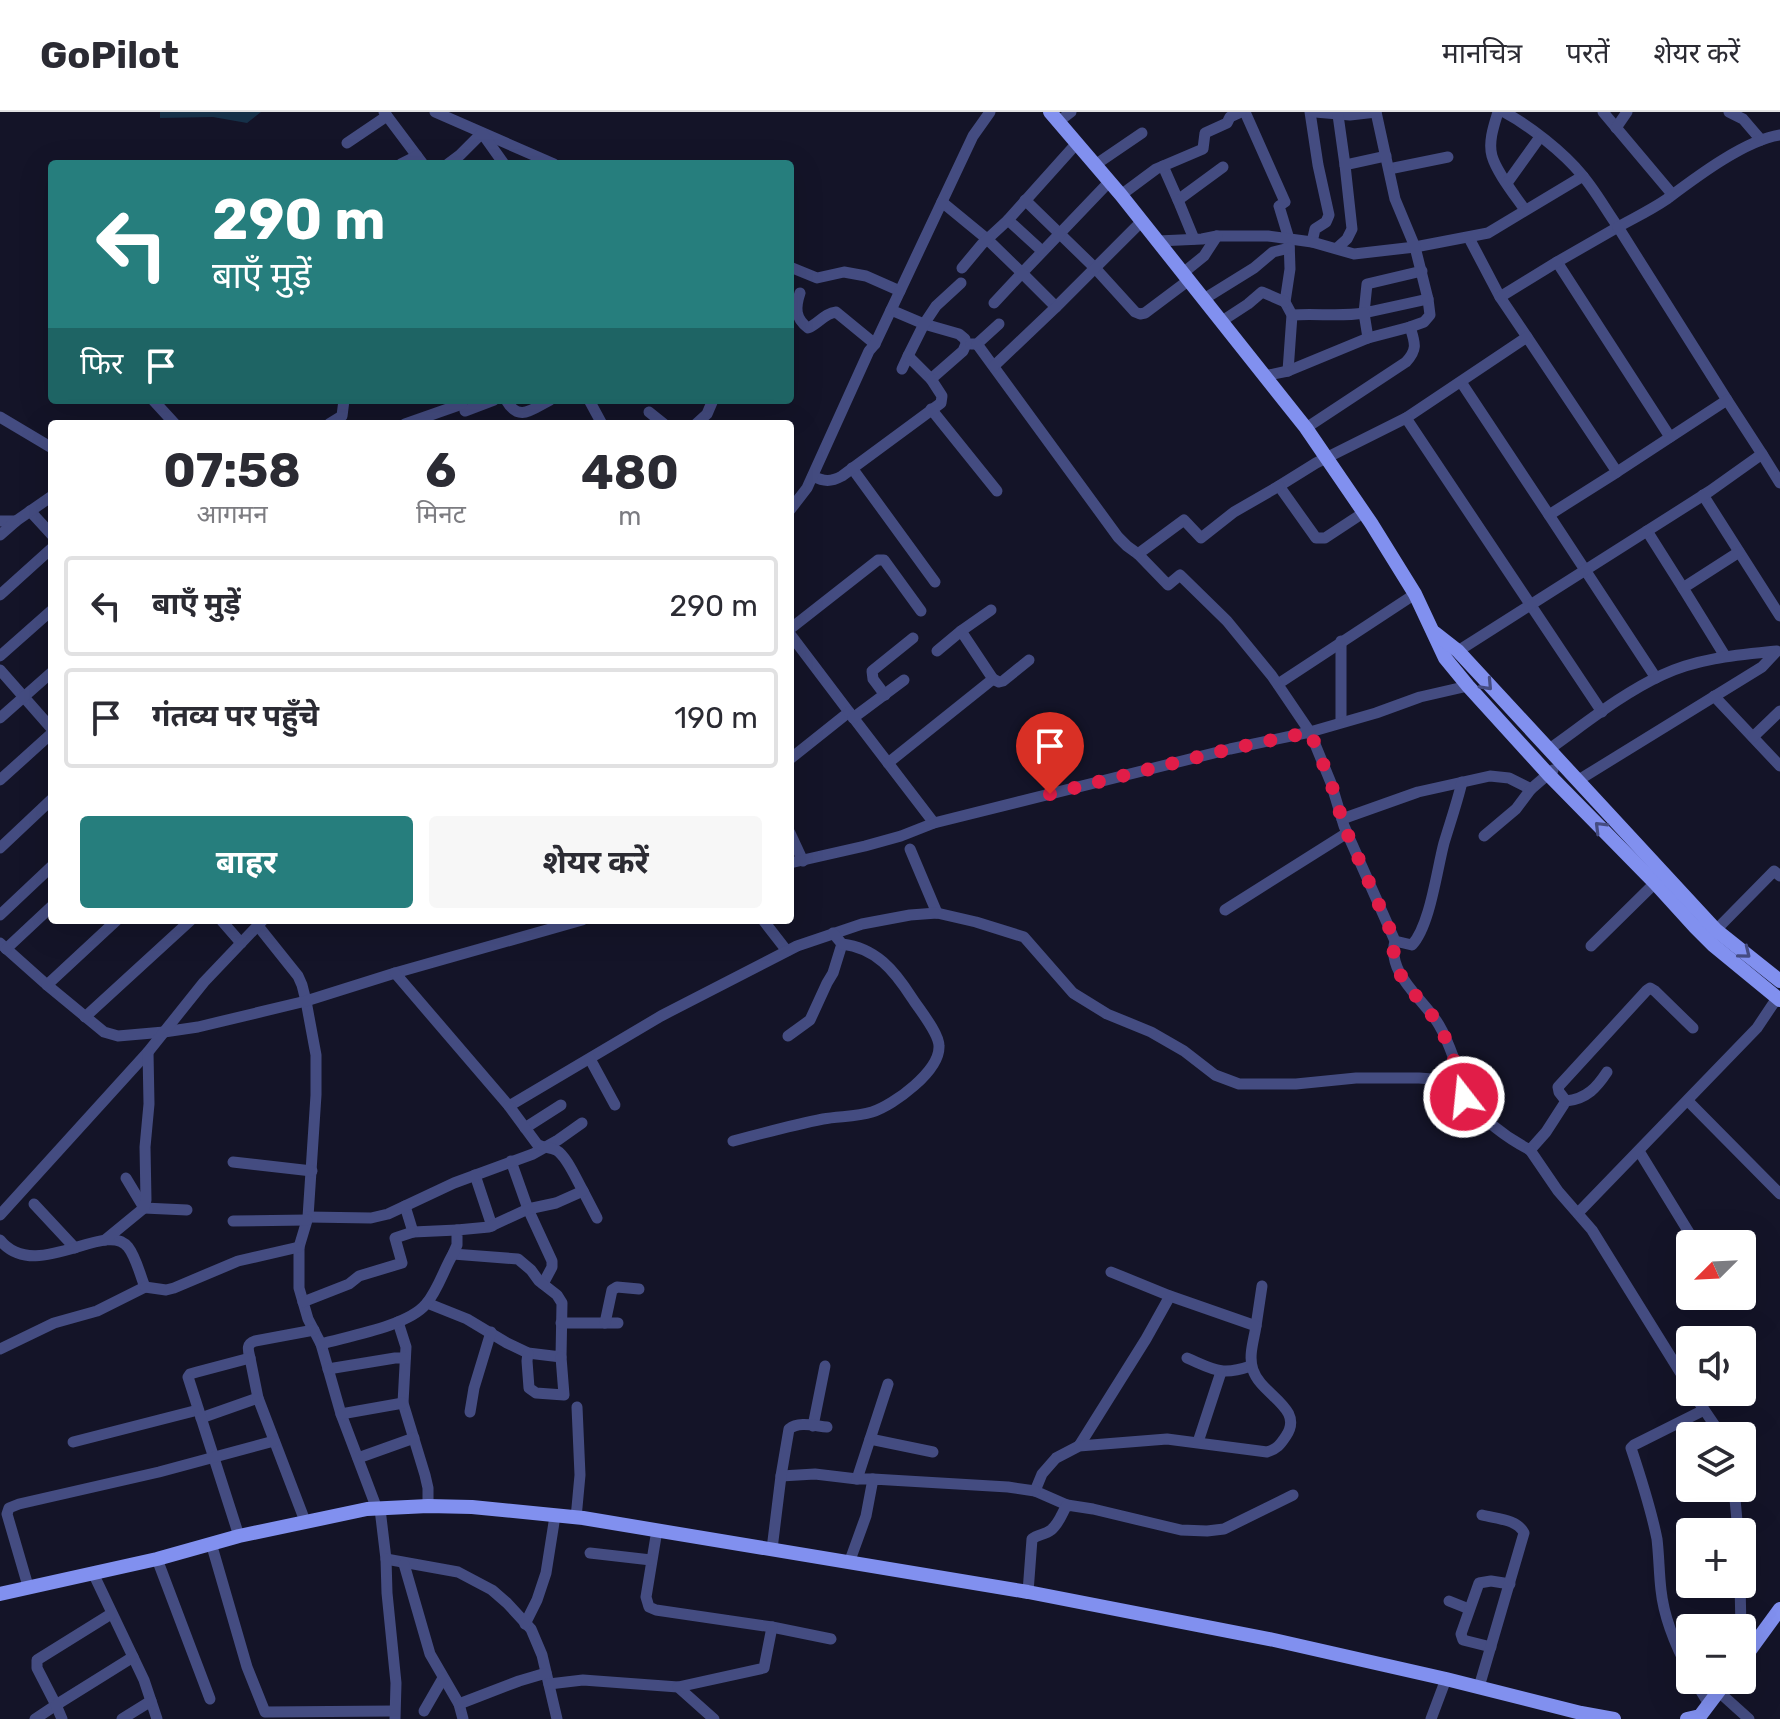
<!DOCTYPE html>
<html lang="hi">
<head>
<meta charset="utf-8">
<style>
  :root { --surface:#fff; --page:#f7f7f7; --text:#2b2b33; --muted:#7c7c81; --line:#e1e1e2; --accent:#267e7d }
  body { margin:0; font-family:Rubik,"Noto Sans Devanagari",sans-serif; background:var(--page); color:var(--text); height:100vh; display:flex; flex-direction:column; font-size:30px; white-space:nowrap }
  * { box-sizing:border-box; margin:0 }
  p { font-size:26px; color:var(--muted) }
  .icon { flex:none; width:44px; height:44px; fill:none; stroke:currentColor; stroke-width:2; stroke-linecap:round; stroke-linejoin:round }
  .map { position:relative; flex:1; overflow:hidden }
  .details { position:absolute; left:48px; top:308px; width:746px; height:504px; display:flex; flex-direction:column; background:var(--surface); border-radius:8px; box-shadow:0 8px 32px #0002 }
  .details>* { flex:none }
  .hud { position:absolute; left:48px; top:48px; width:746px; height:244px; border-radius:8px; box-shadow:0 8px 32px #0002; background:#267e7d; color:#fff; overflow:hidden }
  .needle { width:52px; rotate:246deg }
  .fabs { position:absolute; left:1676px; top:1118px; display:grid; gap:16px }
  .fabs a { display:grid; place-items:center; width:80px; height:80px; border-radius:8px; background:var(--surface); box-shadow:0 8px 32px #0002; font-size:40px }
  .pin { position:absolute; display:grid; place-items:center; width:68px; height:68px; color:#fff; margin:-82px -34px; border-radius:50% 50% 50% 0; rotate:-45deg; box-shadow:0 0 8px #0007 }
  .pin .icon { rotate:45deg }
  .me { position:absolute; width:88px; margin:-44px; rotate:344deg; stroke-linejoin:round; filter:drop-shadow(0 0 6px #0008) }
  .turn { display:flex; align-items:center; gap:28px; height:168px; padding:0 32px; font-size:36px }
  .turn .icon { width:104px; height:104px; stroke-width:2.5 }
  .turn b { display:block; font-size:56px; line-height:68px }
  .then { display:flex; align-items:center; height:76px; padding:0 32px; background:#0003; gap:16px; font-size:30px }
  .eta { display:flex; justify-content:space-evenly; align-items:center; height:136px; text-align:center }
  .eta b { font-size:48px; font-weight:700; line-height:56px }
  .button { display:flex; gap:16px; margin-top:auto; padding:16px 32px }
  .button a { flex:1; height:92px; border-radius:8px; background:var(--accent); color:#fff; font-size:32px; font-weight:700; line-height:92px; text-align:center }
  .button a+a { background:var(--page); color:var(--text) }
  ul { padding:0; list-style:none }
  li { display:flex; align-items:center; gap:24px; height:100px; margin:0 16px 12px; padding:0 16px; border:4px solid var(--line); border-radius:8px }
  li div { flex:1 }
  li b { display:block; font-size:30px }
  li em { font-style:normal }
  header { display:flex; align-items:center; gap:48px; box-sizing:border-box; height:112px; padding:0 40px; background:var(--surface); border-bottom:2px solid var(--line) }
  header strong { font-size:38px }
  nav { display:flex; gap:44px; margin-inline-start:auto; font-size:28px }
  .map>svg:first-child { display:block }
</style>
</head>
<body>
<header>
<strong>GoPilot</strong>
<nav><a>मानचित्र</a><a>परतें</a><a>शेयर करें</a></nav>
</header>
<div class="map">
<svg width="1780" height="1607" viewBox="0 0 1780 1607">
  <rect width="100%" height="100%" fill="#141428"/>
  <!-- water -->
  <polygon fill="#163149" points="160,0 261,0 247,11 213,5 160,6"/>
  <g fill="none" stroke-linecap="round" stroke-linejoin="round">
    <!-- street -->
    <g stroke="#444c81" stroke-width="11">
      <polyline points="384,0 423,52"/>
      <polyline points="435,0 554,52"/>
      <polyline points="1245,0 1285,90 1279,94 1289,127 1290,157 1285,190 1292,203 1288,259"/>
      <polyline points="1310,0 1318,53 1329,103 1326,110 1315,117 1312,130"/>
      <polyline points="1315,0 1350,3 1376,0"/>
      <path d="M1498,0C1494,13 1488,30 1492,44C1497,61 1514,82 1525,98"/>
      <path d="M1504,0C1530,14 1563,40 1582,63C1595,78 1606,98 1618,115L1557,150L1670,325"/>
      <polyline points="1603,0 1672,82"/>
      <polyline points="1729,0 1743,7 1761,28"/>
      <polyline points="1058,10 1071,0"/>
      <polyline points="1616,16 1627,0"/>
      <polyline points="347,31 387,4"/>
      <polyline points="401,52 417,44"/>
      <polyline points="448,52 460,43 482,21 504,52"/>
      <polyline points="1095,53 1142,21"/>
      <polyline points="1345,53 1386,44"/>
      <polyline points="1163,54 1178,88 1223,55"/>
      <polyline points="1389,57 1448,45"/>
      <polyline points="1507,71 1540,25"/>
      <polyline points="1121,83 1156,57 1203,37 1205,21 1227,11 1230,5 1241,0"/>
      <polyline points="1025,88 1095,156 1135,200 1140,202 1145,201 1189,168"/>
      <polyline points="1178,88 1194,127"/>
      <polyline points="942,90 987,127 1022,161 1110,69"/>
      <polyline points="1008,108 1042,139"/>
      <polyline points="1469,126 1500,185"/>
      <polyline points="1158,129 1202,127 1217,124 1268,124 1312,130 1354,142 1415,135 1488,121 1583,64"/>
      <polyline points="1337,136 1347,127 1352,117 1345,53 1338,3"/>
      <polyline points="790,155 817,166 844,160 866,164 900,179"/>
      <polyline points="962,156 982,132 1008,108 1077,31"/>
      <polyline points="1422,159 1367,172 1364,201 1428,187"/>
      <polyline points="1183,161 1204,144 1217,124"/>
      <path d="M800,181C795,196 795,206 808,216C818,212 825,201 836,200L875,232"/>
      <polyline points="1204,187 1254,156 1273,140 1289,136"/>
      <polyline points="994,191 1022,161 1056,195"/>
      <polyline points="891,198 924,212 959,222 965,227 966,232 963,239 931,267 908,244 902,257"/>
      <path d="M1292,203C1316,201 1340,205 1364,201L1368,226"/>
      <polyline points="1222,209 1248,192 1262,180 1285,190"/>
      <polyline points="1527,225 1500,185 1557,150"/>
      <polyline points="971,232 977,232 999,212"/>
      <polyline points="977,232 1118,425 1127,434 1138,442"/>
      <polyline points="908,244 924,212 936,194 961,171"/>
      <polyline points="994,254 1056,195 1142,109"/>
      <polyline points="1264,264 1288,259 1368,226 1410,215"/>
      <polyline points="1461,270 1549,403"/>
      <polyline points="153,288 175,312"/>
      <path d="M506,288C519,311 532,297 550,288"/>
      <polyline points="589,288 602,312"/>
      <path d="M1727,288L1618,115C1634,106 1651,98 1667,87C1695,66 1745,28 1780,23"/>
      <polyline points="931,297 997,379"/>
      <polyline points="465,299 494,288"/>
      <polyline points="649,300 664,312"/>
      <polyline points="0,305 52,336"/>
      <polyline points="1406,306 1527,225 1617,360 1549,403 1656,566"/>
      <polyline points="329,312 342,304 344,288"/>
      <polyline points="405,312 462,292"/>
      <polyline points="696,312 707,302 713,288"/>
      <path d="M1306,316L1406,250C1418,237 1415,231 1410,215L1424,210L1430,203L1428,187L1415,135L1395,87L1376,0"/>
      <polyline points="852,356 935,470"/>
      <polyline points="1617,360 1727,288 1762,342"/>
      <path d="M813,364C824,370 831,370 842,364L941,291L942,284L931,267"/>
      <polyline points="1703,383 1780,504"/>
      <polyline points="790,398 807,376 869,239 875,232 973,24 990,0"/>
      <polyline points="30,399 52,423"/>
      <polyline points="1363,401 1325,426 1316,426 1279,374 1316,351 1406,306 1602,600"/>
      <polyline points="0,409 16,409"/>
      <polyline points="1647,419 1683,476"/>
      <polyline points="0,423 16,409 52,384"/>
      <polyline points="0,483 52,436"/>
      <polyline points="790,517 878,448 884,448 921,499"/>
      <polyline points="961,519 991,498"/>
      <polyline points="790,522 849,600 790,647"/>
      <polyline points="1341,529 1341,610"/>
      <polyline points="1458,539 1710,379 1762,342 1780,371"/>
      <polyline points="0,544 52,498"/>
      <polyline points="1725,544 1683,476 1739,440"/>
      <polyline points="0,558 52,617"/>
      <polyline points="993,567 999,570 1003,569 1029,548"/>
      <polyline points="1278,572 1415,482"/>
      <path d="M1468,574L1420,585L1376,601L1310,620L1331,671L1344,714L1395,829C1386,862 1424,887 1439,913C1445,923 1450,936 1454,947C1458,960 1459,978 1467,988C1484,1008 1507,1026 1530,1038L1546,1020L1566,989C1587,987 1597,975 1607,960"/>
      <polyline points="885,583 873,567 872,559 913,526"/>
      <polyline points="1714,584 1780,654"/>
      <polyline points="849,600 934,711"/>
      <polyline points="0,606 52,560"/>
      <polyline points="853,606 904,568"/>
      <polyline points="1753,625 1780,599"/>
      <path d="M1548,638C1585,612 1621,582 1662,563C1698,546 1738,543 1777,539L1762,555L1577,669"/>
      <polyline points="888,651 993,567 961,519 937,539"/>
      <polyline points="0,668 52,621"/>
      <polyline points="1342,707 1418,680 1490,664 1509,666 1531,677 1553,658"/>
      <polyline points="790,721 803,749"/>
      <polyline points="1484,724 1516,697 1531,677"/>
      <polyline points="0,736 52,687"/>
      <polyline points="910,737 937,801"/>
      <polyline points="790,751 865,734 901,724 934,711 1230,637 1310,620 1272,564 1227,509 1180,463 1168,473 1138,442 1184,408 1201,426 1234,400 1279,374"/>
      <polyline points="1225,798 1347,721"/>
      <polyline points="0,803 52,754"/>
      <polyline points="221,808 241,831"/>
      <polyline points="763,808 787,839"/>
      <polyline points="258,814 298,864 302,873 306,889 316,943 316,983 308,1105 299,1135 299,1176 308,1207 321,1232 341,1302 377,1397"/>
      <polyline points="1713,821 1774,759 1780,764"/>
      <path d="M1395,829L1412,833C1430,814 1437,757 1444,731C1450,711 1457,691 1462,670"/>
      <polyline points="0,831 47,873 104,920 118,924 164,920 198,915 306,889 395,861 582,808"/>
      <polyline points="1591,834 1655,771"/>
      <polyline points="6,837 52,794"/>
      <polyline points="395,861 509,994 661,904 797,834 862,812 910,803 937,801 976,810 1024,825 1073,881 1107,902 1151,920 1184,939 1215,963 1239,972 1296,972 1356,966 1419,966 1460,969"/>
      <polyline points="47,873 117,808"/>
      <polyline points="85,905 191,808"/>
      <polyline points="788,924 810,908 827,871 833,861 842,832"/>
      <polyline points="590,947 615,993"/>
      <polyline points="1566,989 1559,980 1558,975 1647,878 1650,876 1655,879 1693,916"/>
      <polyline points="1688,989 1780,1082"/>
      <polyline points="525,1016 561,993"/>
      <path d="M733,1029C763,1021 793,1013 823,1007C839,1004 856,1005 872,1000C894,993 940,959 939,934C939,921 919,897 912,886C894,858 876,836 842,832L833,821"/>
      <polyline points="1530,1038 1558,1079 1592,1118 1690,1276"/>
      <polyline points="1639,1039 1696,1132"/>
      <polyline points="511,1049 528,1097 552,1149 552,1155 543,1172"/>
      <polyline points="233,1050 312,1059"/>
      <polyline points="475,1063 492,1114"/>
      <polyline points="126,1066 144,1096 187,1098"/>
      <polyline points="583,1079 597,1106"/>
      <polyline points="34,1092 75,1136"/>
      <polyline points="405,1094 413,1120 457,1118"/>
      <polyline points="1578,1101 1757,916 1777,886"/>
      <polyline points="0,1103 148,940 204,870 263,808"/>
      <polyline points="308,1105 371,1106 388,1102 454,1071 533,1042 558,1028 582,1011"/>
      <polyline points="233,1109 307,1108"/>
      <path d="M0,1128C35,1172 106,1107 128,1135C136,1145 140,1163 145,1175L97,1199L54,1211L0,1237"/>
      <polyline points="105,1128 144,1096 146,1088 145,1035 149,992 148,940"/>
      <polyline points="145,1175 166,1178 174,1176 238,1149 299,1135"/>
      <polyline points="1726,1184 1730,1191"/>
      <polyline points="303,1190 349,1172 359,1164 402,1151 395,1126 413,1120"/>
      <polyline points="427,1191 467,1207 507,1231 528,1241 561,1245 562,1191 557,1183 539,1169 531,1158 518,1147 453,1142"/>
      <polyline points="398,1210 406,1235 403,1291 425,1363 428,1376 428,1394"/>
      <polyline points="561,1211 618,1211"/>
      <polyline points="605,1211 612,1178 617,1175 639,1177"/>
      <polyline points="1256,1214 1262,1174"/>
      <path d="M321,1232C349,1224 408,1214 426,1192C438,1178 444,1157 453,1142L457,1133V1118L489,1115L528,1097L556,1091L583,1079C577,1069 567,1044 556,1038C550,1035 543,1036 537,1032L509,994"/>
      <polyline points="528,1241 527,1249 529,1276 536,1281 564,1283 561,1245"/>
      <path d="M250,1246C248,1238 246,1232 255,1229L314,1218"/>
      <path d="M1187,1246C1215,1258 1221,1264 1251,1254"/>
      <polyline points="328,1257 395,1246 405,1246"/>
      <polyline points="1692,1280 1722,1324"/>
      <polyline points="470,1300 474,1276 491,1220"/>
      <polyline points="341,1302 403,1291"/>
      <polyline points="201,1306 258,1286"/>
      <polyline points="813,1314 825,1254"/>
      <polyline points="870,1327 933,1340"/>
      <polyline points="73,1330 198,1298"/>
      <polyline points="1198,1330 1221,1260"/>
      <polyline points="1079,1334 1146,1227 1170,1184"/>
      <polyline points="358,1346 414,1326"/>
      <polyline points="781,1364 815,1362 857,1367"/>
      <polyline points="873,1367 857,1367 888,1272"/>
      <polyline points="1734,1376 1738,1420"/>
      <path d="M1067,1393L1035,1379L1042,1362L1056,1346L1079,1334L1167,1327L1267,1340C1277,1337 1280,1333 1286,1324C1305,1296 1261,1283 1253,1258C1248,1244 1254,1228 1256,1214L1170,1184L1111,1160"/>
      <polyline points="380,1397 386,1447 458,1460 492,1478 507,1491 531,1517 542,1543 557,1607"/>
      <polyline points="576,1406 580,1363 577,1295"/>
      <polyline points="657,1418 646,1485 649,1495 656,1498 772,1515 831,1527"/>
      <polyline points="239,1424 188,1265 190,1262 197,1260 250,1246 258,1286 305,1409"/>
      <polyline points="211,1431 247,1555 265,1600 394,1599"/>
      <path d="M772,1437L781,1364L789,1317C799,1309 815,1314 827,1315"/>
      <polyline points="590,1441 651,1448"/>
      <polyline points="157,1447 210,1587"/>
      <polyline points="386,1447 387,1481 396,1571 395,1607"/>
      <polyline points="849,1451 866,1404 873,1367 1008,1375 1035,1379"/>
      <polyline points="404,1452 430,1542 459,1592 463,1607"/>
      <polyline points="93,1461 144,1568 157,1607"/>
      <polyline points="1740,1472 1741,1516"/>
      <polyline points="28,1474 7,1402 9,1396 19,1392 159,1360 274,1329"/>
      <path d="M1028,1480L1032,1427C1038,1422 1045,1423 1051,1418C1059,1412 1062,1401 1067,1393L1093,1397L1181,1418L1207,1419L1224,1417L1293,1383"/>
      <polyline points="1449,1489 1469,1497"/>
      <polyline points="525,1512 537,1488 546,1461 555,1404"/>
      <polyline points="1491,1535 1463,1528 1461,1522 1479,1471 1491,1469 1510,1472"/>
      <path d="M1690,1561C1676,1535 1664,1507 1661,1478C1659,1461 1659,1444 1657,1427C1651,1397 1641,1366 1631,1336L1634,1333L1704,1298"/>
      <polyline points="1694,1568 1709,1592"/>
      <polyline points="549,1572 583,1568 678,1575 714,1607"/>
      <polyline points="678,1575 764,1556 772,1515"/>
      <path d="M1479,1575L1524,1421C1517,1407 1497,1407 1482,1403"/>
      <polyline points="1719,1580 1749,1607"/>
      <polyline points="459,1592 519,1569 546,1561"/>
      <polyline points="424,1599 443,1566"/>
      <polyline points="35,1607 56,1593 37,1556 37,1548 111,1502"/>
      <polyline points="62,1607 56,1593 133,1545"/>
      <polyline points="122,1607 151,1589"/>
      <polyline points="1431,1607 1446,1567"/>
    </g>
    <!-- secondary -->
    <g stroke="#8190ef" stroke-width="14">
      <polyline points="1050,0 1121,83 1306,316 1371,411 1415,482 1445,546 1468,574 1548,662 1655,771 1695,815 1713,833 1780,888"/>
      <polyline points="1435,521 1458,539 1716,818 1780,869"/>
      <polyline points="0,1482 157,1447 239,1424 367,1397 428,1394 472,1395 583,1406 1028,1480 1274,1528 1446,1567 1581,1601 1614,1607"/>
      <polyline points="1742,1549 1780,1497"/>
      <polyline points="1687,1607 1700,1604 1727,1568"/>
    </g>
  </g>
  <!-- one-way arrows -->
  <defs><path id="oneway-chevron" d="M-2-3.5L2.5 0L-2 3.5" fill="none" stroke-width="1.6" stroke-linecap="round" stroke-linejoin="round" transform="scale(2)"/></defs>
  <g stroke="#454c82">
    <use href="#oneway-chevron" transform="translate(1487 573) rotate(47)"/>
    <use href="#oneway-chevron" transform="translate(1600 715) rotate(-135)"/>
    <use href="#oneway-chevron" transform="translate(1745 841) rotate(39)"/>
  </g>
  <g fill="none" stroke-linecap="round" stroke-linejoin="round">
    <!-- route -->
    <path stroke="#e11d48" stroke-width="14" stroke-dasharray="0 25.2" d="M1050,682L1230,637L1310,620L1331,671L1344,714L1395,829C1386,863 1424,887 1439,914C1452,937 1458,961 1464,985"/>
  </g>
</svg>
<div class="fabs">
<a><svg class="needle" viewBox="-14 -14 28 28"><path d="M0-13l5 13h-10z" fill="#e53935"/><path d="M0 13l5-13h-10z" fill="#7c7c81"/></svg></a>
<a><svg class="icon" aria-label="sound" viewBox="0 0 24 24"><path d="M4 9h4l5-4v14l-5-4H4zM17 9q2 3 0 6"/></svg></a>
<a><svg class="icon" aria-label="layers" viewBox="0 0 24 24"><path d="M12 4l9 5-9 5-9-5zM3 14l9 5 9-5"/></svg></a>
<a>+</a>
<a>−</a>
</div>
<div class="pin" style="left:1050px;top:682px;background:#d93025"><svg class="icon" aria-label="arrive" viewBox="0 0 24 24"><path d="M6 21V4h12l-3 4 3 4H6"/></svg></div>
<svg class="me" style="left:1464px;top:985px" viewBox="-20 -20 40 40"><circle r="17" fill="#e11d48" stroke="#fff" stroke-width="3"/><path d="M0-11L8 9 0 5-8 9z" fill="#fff"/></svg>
<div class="hud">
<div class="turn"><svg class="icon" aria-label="left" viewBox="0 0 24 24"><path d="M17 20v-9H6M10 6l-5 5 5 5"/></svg><div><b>290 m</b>बाएँ मुड़ें</div></div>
<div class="then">फिर<svg class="icon" aria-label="arrive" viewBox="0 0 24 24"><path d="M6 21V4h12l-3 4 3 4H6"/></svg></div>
</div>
<section class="details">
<div class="eta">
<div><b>07:58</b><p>आगमन</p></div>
<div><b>6</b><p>मिनट</p></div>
<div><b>480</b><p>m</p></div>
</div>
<ul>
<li><svg class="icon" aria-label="left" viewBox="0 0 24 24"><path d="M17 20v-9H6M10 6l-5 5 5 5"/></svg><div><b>बाएँ मुड़ें</b></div><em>290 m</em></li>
<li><svg class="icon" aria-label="arrive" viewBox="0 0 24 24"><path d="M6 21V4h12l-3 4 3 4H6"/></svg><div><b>गंतव्य पर पहुँचे</b></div><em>190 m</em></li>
</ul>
<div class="button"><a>बाहर</a><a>शेयर करें</a></div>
</section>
</div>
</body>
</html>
